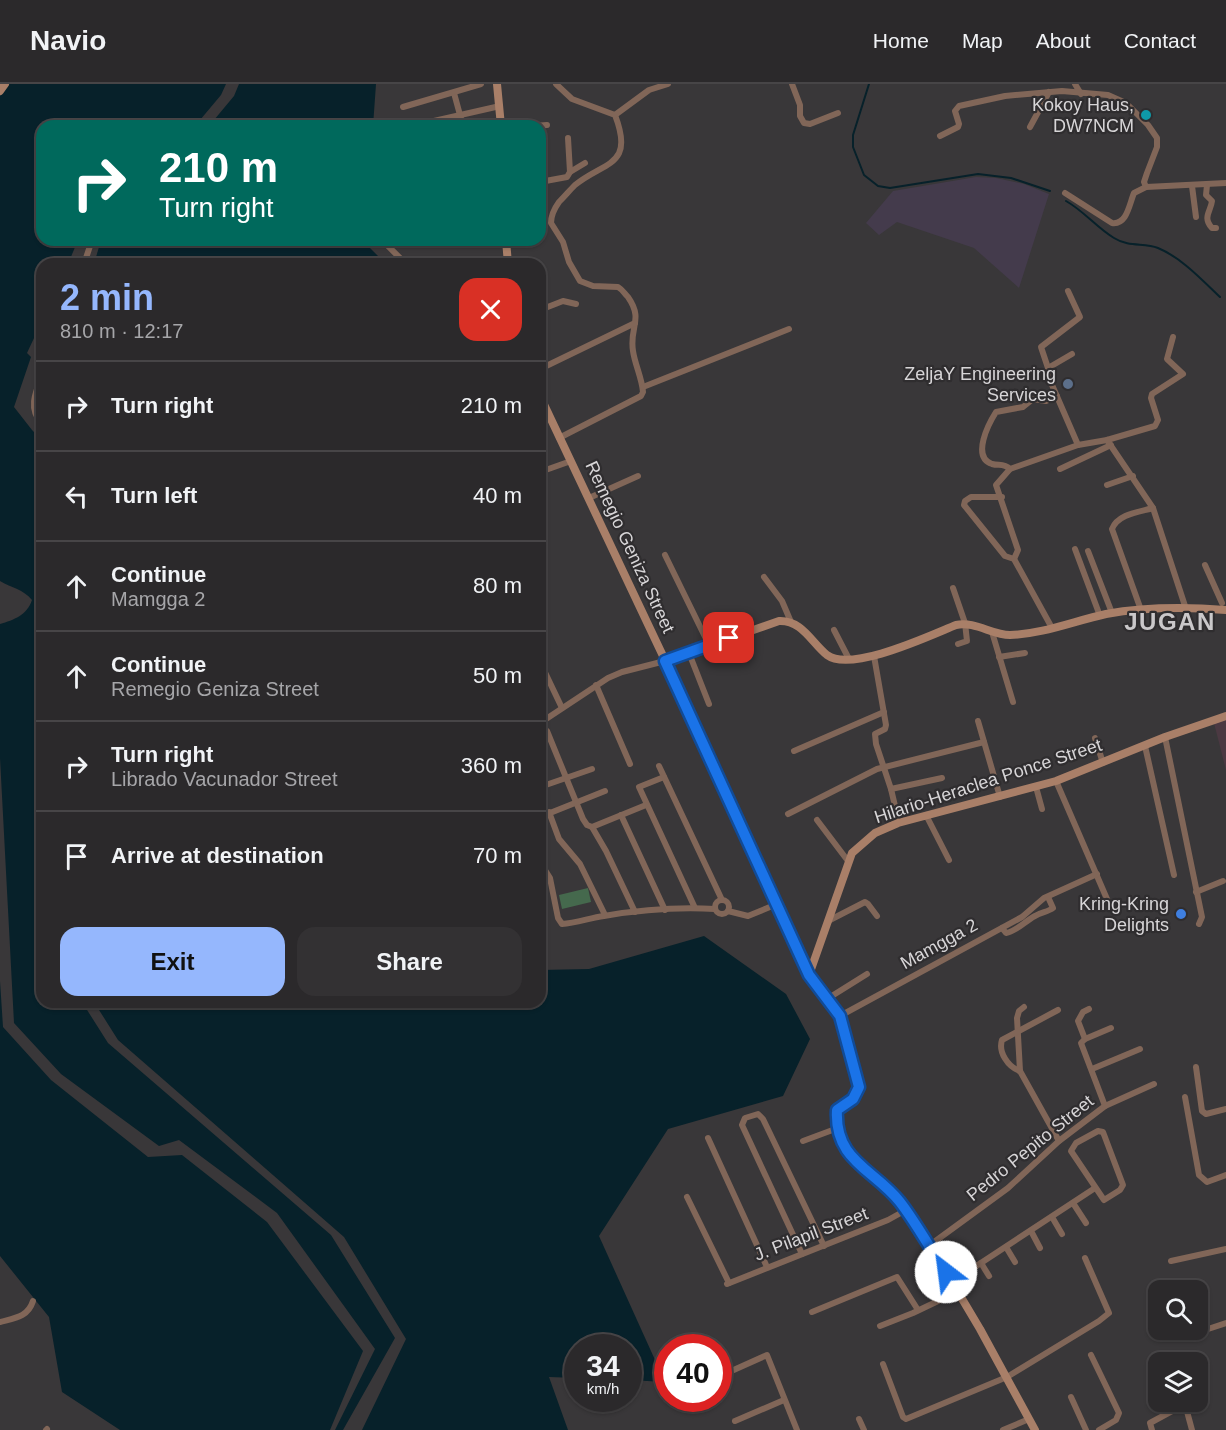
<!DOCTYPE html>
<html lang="en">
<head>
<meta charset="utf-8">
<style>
  :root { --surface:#2b292b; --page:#333133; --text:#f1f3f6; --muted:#a6a6a9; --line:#474547; --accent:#95b7fd }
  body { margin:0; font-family:Arial,sans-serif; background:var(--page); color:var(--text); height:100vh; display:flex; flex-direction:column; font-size:22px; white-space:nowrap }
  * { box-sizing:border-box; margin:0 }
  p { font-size:20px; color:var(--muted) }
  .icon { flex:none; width:33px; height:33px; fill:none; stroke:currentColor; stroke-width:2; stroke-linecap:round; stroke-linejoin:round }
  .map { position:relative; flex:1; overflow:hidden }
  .side { position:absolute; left:36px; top:174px; width:510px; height:750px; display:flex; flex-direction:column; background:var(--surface); border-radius:18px; box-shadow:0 2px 4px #0004,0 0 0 2px var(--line) }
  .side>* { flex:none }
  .guide { position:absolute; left:36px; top:36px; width:510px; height:126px; border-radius:18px; box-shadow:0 2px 4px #0004,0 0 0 2px var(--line); background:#00695c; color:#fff; overflow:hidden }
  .controls { position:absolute; left:1148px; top:1196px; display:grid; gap:12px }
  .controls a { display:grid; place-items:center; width:60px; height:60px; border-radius:12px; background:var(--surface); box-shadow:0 2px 4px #0004,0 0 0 2px var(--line); font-size:30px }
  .speed { position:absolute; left:564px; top:1250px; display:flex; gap:12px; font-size:30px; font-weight:700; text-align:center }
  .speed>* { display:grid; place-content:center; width:78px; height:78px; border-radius:50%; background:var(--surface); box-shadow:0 2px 4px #0004,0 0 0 2px var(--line); line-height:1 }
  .speed small { font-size:15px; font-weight:400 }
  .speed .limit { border:9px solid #d22; background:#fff; color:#111 }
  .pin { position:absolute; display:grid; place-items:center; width:51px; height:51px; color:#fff; margin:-26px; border-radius:12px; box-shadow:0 3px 9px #0006 }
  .me { position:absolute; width:66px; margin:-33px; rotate:330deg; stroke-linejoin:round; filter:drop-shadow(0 0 4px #0008) }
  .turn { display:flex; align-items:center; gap:21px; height:126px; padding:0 24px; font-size:27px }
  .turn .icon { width:78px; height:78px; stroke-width:2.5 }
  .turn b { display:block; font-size:42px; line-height:51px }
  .round { display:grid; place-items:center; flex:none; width:63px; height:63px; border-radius:18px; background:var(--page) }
  .head { display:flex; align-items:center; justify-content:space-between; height:102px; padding:0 24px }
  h1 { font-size:36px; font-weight:800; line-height:45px; color:var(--accent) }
  .primary-button { display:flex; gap:12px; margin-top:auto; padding:12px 24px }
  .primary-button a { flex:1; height:69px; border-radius:18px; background:var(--accent); color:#111; font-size:24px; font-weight:800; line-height:69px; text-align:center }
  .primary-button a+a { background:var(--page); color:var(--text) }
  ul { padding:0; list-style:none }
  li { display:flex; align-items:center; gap:18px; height:90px; padding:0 24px; border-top:2px solid var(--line) }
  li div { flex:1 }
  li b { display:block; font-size:22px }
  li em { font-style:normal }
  header { display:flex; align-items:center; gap:36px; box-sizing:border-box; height:84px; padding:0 30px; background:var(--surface); border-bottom:2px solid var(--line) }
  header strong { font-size:28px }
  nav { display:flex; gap:33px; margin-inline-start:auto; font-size:21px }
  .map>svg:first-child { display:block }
</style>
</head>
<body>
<header>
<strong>Navio</strong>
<nav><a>Home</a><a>Map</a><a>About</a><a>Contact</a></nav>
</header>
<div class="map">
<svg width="1226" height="1346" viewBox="0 0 1226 1346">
  <rect width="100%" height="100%" fill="#393739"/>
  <!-- industrial -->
  <polygon fill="#443b4c" points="976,93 996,94 1024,100 1049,110 1019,204 974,164 897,138 879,151 866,139 893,107"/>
  <!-- education -->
  <polygon fill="#4b3942" points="1226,635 1226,686 1214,639"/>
  <!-- green -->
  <polygon fill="#45694d" points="588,804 591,818 562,825 559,811"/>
  <!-- water -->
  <g fill="#07212a">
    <path d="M8,0H226L221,11L195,42H42V156H78L68,180H42V237L27,269L31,273L14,323L32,346L42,356V918H82L108,959L331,1151L395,1254L343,1346H335L375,1265L277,1129L179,1056L159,1062L61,990L14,939L0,674V540C14,536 27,531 32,516C23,505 12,504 0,497V12Z"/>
    <polygon points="239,0 376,0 373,42 209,42 234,12"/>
    <polygon points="101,156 362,156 386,180 94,180"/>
    <polygon points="704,852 786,910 810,955 783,1012 668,1045 599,1152 665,1298 629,1296 628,1263 578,1263 577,1294 549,1293 568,1346 362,1346 406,1255 344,1153 118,956 94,918 540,918 540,886 589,885"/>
    <polygon points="0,897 3,943 51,996 148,1073 182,1071 267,1138 363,1267 330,1346 120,1346 62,1308 49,1233 0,1172"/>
  </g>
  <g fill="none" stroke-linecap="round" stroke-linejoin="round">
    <!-- stream -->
    <g stroke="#07212a" stroke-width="2">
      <polyline points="869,0 853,51 853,63 864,91 878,102 890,104 978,90 1011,94 1050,107"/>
      <path d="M1066,117C1084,127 1097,144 1114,154C1130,164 1144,158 1158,164C1182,174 1202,196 1220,213"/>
    </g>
    <!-- street -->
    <g stroke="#816658" stroke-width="6">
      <path d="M556,0L572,15L615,31C635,83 604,77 575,101C570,106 564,113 559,118C554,125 551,131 551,139L563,158L569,178L580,197L593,202L618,203C623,206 624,209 628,213C644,236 629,243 633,267C635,281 642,294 643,308L641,312L559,354"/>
      <polyline points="792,0 800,21 800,32 804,39 810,40 838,29"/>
      <polyline points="1075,0 1081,10"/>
      <polyline points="454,9 463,42"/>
      <polyline points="403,23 481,0"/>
      <polyline points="615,31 649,6 668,0"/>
      <polyline points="412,42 500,22"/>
      <polyline points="534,42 547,41"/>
      <polyline points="1030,43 1049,8"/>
      <polyline points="940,52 958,43 959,40 955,27 959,22 1005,12 1062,7 1108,11 1126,19 1148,41 1157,54 1157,63 1147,89 1144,98 1146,103"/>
      <polyline points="568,54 570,88"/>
      <polyline points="540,98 567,93 570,88 585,79"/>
      <path d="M1207,101L1206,111L1212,117C1211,127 1202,133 1212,144H1216"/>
      <polyline points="1192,102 1196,133"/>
      <path d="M1065,109L1112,139C1127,141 1129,121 1134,109L1146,103L1226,99"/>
      <polyline points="382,156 406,180"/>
      <polyline points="84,180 92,156"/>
      <polyline points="540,226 563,217 576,220"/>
      <polyline points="1072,270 1048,284 1049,294 1078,361"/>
      <polyline points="1048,284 1041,263 1080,233 1068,207"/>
      <polyline points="540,285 635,239"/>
      <path d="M42,292C35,309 28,325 42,340"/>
      <polyline points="643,303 789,245"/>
      <polyline points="1107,356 1153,424 1186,525"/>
      <path d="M1010,385C1004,379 999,382 992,380C971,373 989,339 996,328L1023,323L1033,315L1046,317L1057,312"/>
      <polyline points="1060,385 1111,361"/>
      <polyline points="540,388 571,377"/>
      <polyline points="1107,401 1133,392"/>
      <polyline points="1002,413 971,413 965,417 964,421 1005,472 1014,475 1052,544"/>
      <polyline points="589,414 638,392"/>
      <polyline points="1075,465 1100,532"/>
      <polyline points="1088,467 1112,529"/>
      <polyline points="665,471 709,561"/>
      <polyline points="1014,475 1018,466 996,401 1010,385 1078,361 1107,356 1155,342 1158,336 1151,314 1152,310 1183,290 1167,275 1173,253"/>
      <polyline points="1205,481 1222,519"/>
      <polyline points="764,493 782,517 791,538"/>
      <polyline points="953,504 965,539 967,557 958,560"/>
      <path d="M1141,526L1112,445C1118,430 1139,428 1153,424"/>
      <polyline points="834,546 849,575"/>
      <polyline points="992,548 1013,618"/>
      <polyline points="540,563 541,580 562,624"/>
      <polyline points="689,569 709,620"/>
      <polyline points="874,572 886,641 885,645 875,650 876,660 891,705 899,739"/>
      <polyline points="999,573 1025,569"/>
      <polyline points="596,601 630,680"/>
      <polyline points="978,637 1000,713"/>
      <polyline points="540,639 608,594 622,588 665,577"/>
      <polyline points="547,647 583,735 587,741 592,743 606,767 635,828"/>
      <polyline points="1165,653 1202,833 1199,840"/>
      <polyline points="1095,654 1103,679"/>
      <polyline points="1145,662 1174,791"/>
      <polyline points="794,667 884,628"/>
      <polyline points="659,682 722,816"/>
      <polyline points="664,693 639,703 695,824"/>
      <polyline points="1056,697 1110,822"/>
      <polyline points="540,703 592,685"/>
      <polyline points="1036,703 1042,725"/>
      <polyline points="891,705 942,694"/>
      <polyline points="549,728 559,755 580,780 605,831"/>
      <polyline points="788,730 877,685 984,658"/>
      <polyline points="621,731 665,826"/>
      <polyline points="926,731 949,776"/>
      <polyline points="540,733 605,707"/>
      <polyline points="817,736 848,777"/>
      <polyline points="592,743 646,721"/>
      <path d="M540,778L550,794L558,834L562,840C576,839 590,834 604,832C639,826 679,823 715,825"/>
      <polyline points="1196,808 1223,797"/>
      <circle cx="722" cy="823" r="7"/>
      <polyline points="728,827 748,832 777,820"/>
      <polyline points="828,837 865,818 868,820 877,832"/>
      <path d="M1002,844L1006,849C1017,847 1025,837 1035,832C1041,828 1048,828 1053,824L1048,813"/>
      <polyline points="827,915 867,890"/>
      <polyline points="1024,923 1019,927 1017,934 1020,987 1059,1057"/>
      <polyline points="840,932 1022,833 1044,814 1097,790"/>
      <polyline points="1085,955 1078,937 1083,928 1089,925"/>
      <polyline points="1196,983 1202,1027 1206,1030 1226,1025"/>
      <polyline points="1092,985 1140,965"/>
      <path d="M1020,987C1008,983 998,968 1002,956L1058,926"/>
      <polyline points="1185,1013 1199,1091 1207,1098 1226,1091"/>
      <polyline points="1105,1022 1081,959 1085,955 1111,944"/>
      <polygon points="1098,1047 1103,1048 1123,1101 1120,1106 1104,1116 1071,1067 1076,1059"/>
      <polyline points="708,1054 767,1183"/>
      <polyline points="803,1057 838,1044"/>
      <polyline points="687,1113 729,1199"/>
      <polyline points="1073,1119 1086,1139"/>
      <polyline points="1052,1133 1062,1150"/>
      <polyline points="1031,1147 1040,1164"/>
      <polyline points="930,1161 1008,1104 1059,1057 1105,1022 1154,1000"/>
      <polyline points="1006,1163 1015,1178"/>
      <polyline points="802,1170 742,1041 745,1034 758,1030 763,1035 824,1162"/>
      <polyline points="1171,1177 1226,1165"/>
      <polyline points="981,1179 989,1192"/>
      <polyline points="952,1198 1095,1104"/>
      <polyline points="727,1200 888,1136 906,1126"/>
      <polyline points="812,1228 897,1193 918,1226"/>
      <path d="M0,1238C15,1234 28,1233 33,1217"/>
      <polyline points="880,1242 913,1229 959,1207"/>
      <polyline points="1205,1246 1226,1239"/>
      <polyline points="1091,1271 1119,1329 1116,1336 1099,1346"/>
      <polyline points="883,1280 903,1333 906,1335 1007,1293 1099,1237 1109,1229 1085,1174"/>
      <polyline points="718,1293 767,1271 797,1346"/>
      <polyline points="1071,1313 1086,1346"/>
      <polyline points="859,1335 864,1346"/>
      <polyline points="735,1337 784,1316"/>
      <polyline points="46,1346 47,1345"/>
      <polyline points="1003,1346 1029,1335"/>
      <polyline points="1152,1346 1150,1339 1185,1320 1192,1346"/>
    </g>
    <!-- secondary -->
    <g stroke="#a97f68" stroke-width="8">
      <polyline points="497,0 501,42"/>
      <polyline points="0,7 5,0"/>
      <polyline points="506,156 508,180"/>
      <polyline points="540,312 707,665 809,891 840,932 859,1003 853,1015 837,1026 839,1051 846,1065 862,1084 900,1117 930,1161 980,1245 1035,1346"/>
      <path d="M665,577L779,537C802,536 811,558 827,571C851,589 931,551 956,541C975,537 992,551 1010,551C1043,550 1074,537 1106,530C1145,523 1187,523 1226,526"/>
      <polyline points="809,891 852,769 875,749 898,739 1056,697 1165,653 1226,632"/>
    </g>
  </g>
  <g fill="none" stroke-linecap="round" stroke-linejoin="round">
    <defs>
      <path id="route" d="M729,554L665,577L809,891L840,932L859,1003L853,1015L837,1026C834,1077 874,1085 900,1118C917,1140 930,1165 946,1188"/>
    </defs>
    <!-- route casing -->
    <use href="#route" stroke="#114b97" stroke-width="15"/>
    <!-- route -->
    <use href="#route" stroke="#1a73e8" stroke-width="10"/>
  </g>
  <!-- markers -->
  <circle fill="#0f9aa8" stroke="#2f2d2f" stroke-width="2" cx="1146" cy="31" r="6"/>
  <circle fill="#5c6f8a" stroke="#2f2d2f" stroke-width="2" cx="1068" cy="300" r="6"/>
  <circle fill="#3f7fe0" stroke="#2f2d2f" stroke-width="2" cx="1181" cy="830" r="6"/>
  <g text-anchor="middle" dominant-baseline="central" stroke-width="4.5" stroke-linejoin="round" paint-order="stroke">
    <!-- poi labels -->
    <g font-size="18" fill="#d7d5d7" stroke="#2f2d2f" text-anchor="end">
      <text x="1134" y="21">Kokoy Haus,<tspan x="1134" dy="21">DW7NCM</tspan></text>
      <text x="1056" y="290">ZeljaY Engineering<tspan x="1056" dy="21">Services</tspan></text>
      <text x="1169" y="820">Kring-Kring<tspan x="1169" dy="21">Delights</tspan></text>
    </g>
    <!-- street labels -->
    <g font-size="18" fill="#d7d5d7" stroke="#2f2d2f">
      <text transform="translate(630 463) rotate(65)">Remegio Geniza Street</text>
      <text transform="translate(988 697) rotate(-18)">Hilario-Heraclea Ponce Street</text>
      <text transform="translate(939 860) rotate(-29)">Mamgga 2</text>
      <text transform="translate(1030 1064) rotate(-39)">Pedro Pepito Street</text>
      <text transform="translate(811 1150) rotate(-21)">J. Pilapil Street</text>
    </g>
    <!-- district labels -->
    <g font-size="24" font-weight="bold" letter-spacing="1.5" fill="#cac8ca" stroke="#2f2d2f">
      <text x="1170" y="537">JUGAN</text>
    </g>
  </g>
</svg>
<div class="controls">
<a><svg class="icon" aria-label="search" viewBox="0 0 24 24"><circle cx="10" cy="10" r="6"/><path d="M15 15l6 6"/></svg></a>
<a><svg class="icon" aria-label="layers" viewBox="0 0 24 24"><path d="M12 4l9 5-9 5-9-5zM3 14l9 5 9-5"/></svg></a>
</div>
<div class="speed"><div>34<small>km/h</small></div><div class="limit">40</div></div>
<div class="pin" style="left:729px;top:554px;background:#d93025"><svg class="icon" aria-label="arrive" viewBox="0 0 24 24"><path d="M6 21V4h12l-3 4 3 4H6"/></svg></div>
<svg class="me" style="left:946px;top:1188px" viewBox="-20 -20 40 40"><circle r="19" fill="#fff"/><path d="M0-13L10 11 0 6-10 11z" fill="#1a73e8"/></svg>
<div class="guide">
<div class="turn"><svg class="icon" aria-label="right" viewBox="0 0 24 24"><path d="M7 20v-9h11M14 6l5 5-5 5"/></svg><div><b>210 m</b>Turn right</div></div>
</div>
<section class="side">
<div class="head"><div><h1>2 min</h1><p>810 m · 12:17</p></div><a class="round" style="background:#d93025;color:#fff"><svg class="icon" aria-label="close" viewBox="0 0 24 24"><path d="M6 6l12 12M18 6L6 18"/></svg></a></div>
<ul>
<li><svg class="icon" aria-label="right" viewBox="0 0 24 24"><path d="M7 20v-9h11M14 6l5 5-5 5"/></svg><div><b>Turn right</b></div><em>210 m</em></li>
<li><svg class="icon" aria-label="left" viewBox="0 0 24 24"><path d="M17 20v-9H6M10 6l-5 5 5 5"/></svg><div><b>Turn left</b></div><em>40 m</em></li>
<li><svg class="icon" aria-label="ahead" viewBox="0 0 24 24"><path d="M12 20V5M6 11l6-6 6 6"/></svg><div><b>Continue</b><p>Mamgga 2</p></div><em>80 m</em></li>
<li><svg class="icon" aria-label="ahead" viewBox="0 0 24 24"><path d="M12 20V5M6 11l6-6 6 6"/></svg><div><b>Continue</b><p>Remegio Geniza Street</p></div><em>50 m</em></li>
<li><svg class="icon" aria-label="right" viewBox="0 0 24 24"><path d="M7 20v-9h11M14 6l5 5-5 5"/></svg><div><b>Turn right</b><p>Librado Vacunador Street</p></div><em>360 m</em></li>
<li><svg class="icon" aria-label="arrive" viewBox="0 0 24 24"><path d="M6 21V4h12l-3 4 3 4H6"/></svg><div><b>Arrive at destination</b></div><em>70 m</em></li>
</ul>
<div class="primary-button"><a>Exit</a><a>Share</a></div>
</section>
</div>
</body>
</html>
